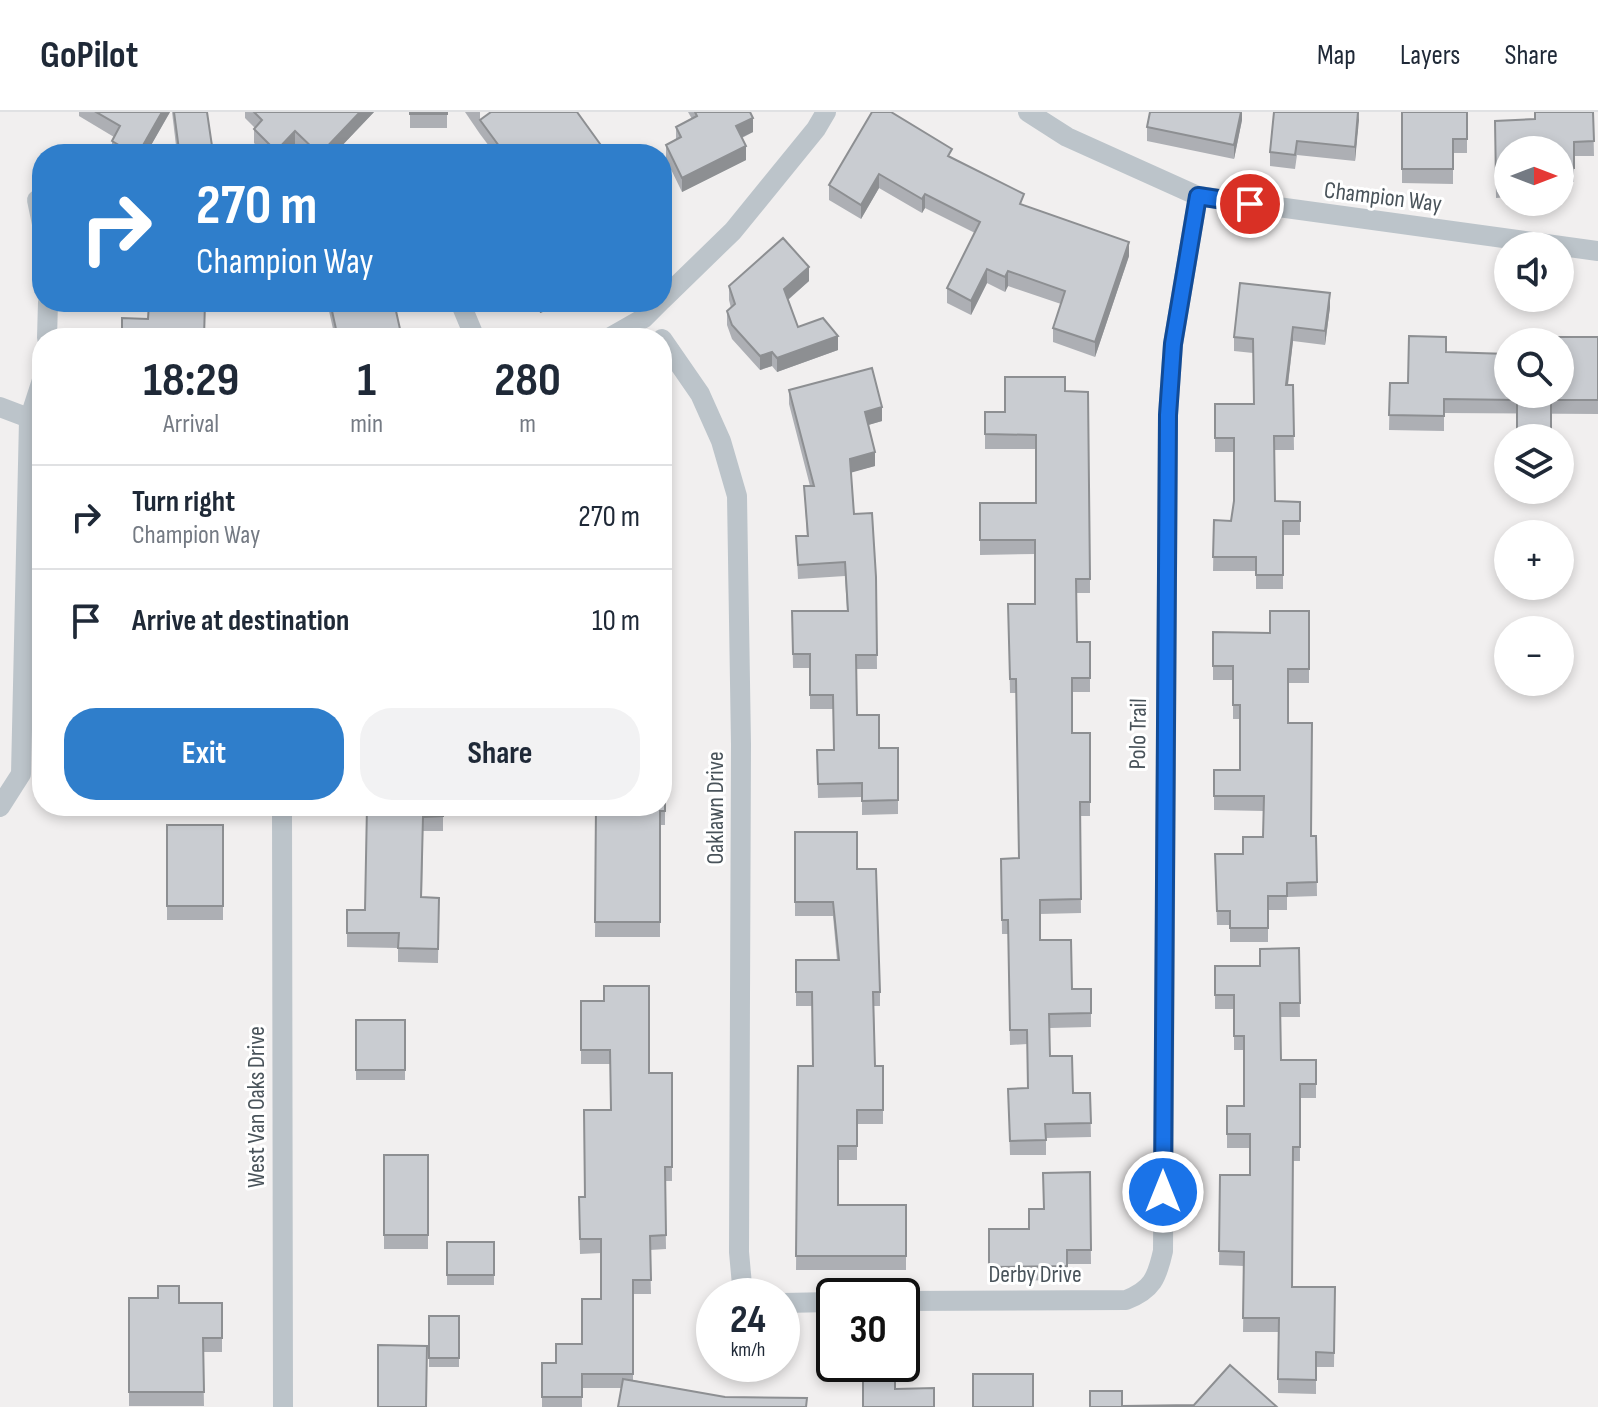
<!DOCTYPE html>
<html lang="en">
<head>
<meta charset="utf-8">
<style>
  :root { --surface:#fff; --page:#f2f2f3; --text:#1f2937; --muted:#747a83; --line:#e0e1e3; --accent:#2f7ecb }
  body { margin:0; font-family:"Sofia Sans Condensed",sans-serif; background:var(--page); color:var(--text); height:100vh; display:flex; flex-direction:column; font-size:30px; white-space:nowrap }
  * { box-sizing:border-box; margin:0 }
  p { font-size:26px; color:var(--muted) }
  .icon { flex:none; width:44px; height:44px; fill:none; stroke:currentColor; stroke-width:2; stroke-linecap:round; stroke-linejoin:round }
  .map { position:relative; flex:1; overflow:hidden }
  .drawer { position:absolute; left:32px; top:216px; width:640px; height:488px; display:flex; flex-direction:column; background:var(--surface); border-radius:32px; box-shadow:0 4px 12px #0003 }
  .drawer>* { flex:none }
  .banner { position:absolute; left:32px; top:32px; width:640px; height:168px; border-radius:32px; box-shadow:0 4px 12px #0003; background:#2f7ecb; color:#fff; overflow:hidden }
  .needle { width:52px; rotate:90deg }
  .fabs { position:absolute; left:1494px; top:24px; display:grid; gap:16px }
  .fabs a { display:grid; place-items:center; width:80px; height:80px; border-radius:50%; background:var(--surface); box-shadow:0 4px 12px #0003; font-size:40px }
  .speed { position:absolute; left:696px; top:1166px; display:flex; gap:16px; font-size:40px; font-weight:700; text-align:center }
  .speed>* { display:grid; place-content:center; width:104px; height:104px; border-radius:50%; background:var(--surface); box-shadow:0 4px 12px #0003; line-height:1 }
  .speed small { font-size:20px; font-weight:400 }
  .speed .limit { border:4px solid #111; border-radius:12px; background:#fff; color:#111 }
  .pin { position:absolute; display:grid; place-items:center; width:68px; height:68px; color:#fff; margin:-34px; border:4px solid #fff; border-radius:50%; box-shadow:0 2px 8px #0007 }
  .me { position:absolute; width:88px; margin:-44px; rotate:0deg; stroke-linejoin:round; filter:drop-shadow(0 0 6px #0008) }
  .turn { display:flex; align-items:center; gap:28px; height:168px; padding:0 32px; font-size:36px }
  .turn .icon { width:104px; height:104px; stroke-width:2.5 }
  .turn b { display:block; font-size:56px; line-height:68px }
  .eta { display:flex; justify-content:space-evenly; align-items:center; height:136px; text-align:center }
  .eta b { font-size:48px; font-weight:700; line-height:56px }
  .cta { display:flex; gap:16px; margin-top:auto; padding:16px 32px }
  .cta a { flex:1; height:92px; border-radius:32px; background:var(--accent); color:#fff; font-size:32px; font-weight:700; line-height:92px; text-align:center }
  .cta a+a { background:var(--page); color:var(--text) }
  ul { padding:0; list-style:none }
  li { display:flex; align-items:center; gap:24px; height:104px; padding:0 32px; border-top:2px solid var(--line) }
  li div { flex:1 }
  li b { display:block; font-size:30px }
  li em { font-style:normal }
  header { display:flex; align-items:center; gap:48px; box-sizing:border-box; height:112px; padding:0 40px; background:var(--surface); border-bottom:2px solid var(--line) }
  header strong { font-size:38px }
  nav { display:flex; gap:44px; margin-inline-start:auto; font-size:28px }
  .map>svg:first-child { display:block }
</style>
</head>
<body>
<header>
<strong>GoPilot</strong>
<nav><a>Map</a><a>Layers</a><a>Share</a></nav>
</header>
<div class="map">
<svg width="1598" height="1295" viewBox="0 0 1598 1295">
  <rect width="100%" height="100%" fill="#f1efef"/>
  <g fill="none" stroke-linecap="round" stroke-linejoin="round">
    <!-- minor -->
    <g stroke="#bcc4ca" stroke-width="20">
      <polyline points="1028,0 1067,25 1198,84 1598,139"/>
      <polyline points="37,88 42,112"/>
      <polyline points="662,188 733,119 816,17 826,0"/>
      <polyline points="460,190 475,226"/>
      <polyline points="47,226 48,190"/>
      <polyline points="609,226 644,206 660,190"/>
      <polyline points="662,227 700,282 721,329 737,384 741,632 739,1140 743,1184"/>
      <polyline points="0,295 42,311"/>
      <polyline points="282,694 283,1295"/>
      <polyline points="0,695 21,662 29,308 42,268"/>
      <path d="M902,1189L1126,1188C1152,1178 1157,1166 1163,1139L1168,303L1173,232L1198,84"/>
      <polyline points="782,1191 834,1190"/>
    </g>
  </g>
  <!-- wall -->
  <g fill="#adafb4">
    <polygon points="79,0 170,0 146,42 112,42 112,29 114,25 79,4"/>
    <polygon points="172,0 207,0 212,42 177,42"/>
    <polygon points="245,0 374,0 334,42 304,42 295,33 286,42 264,42 254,31 254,17 255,16 245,6"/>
    <polygon points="393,0 447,0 447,16 410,16 410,0"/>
    <polygon points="465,0 480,0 480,22"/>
    <polygon points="688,0 750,0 753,20 742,26 746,48 682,80 666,47 666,33 676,28 676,15 692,7"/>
    <polygon points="1242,0 1242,8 1234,47 1147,29 1147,15"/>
    <polygon points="1359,0 1355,49 1297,43 1295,57 1270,54 1270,40"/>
    <polygon points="1402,0 1467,0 1467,41 1453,41 1453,72 1402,71"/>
    <polygon points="1593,0 1594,44 1574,44 1574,70 1560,70 1560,38 1508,38 1508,85 1496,86 1495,9 1535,7"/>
    <polygon points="480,8 603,42 495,42 480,22"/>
    <polygon points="952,46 1024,94 1129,144 1095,245 1053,230 1053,216 1061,192 1008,174 1005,180 987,171 971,203 947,191 947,176 975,121 925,96 922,101 879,76 861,107 829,88 829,73"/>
    <polygon points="809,169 788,188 798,215 838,238 777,260 772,254 760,258 732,227 727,213 727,199 731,196 729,188 729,174"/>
    <polygon points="327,190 394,190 402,226 335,226"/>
    <polygon points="536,190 570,190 540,201"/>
    <polygon points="1330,195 1325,233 1293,229 1288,273 1293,273 1294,338 1274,338 1275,389 1300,390 1300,423 1283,423 1283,477 1256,477 1256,459 1213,459 1214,408 1231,409 1234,390 1234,340 1215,340 1215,292 1253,292 1253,241 1234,239 1234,225"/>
    <polygon points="1598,225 1598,302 1444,301 1444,319 1389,318 1390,271 1408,271 1446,240 1508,282"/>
    <polygon points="789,278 882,309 868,313 875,354 851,360 854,402 876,465 877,557 856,557 857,603 879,636 898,636 898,702 862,703 862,685 818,686 817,638 833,638 833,597 810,597 810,556 793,556 792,499 847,499 845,464 798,467 796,424 807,424 804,374 810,374 789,292"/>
    <polygon points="1065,279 1090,391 1090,481 1076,481 1077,530 1090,530 1090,580 1072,580 1072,621 1090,621 1090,704 1080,704 1081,801 1040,802 1040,828 1072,877 1091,877 1091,915 1050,916 1050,944 1073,981 1090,981 1091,1025 1046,1026 1046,1043 1010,1043 1008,977 1028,976 1027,932 1010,933 1008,822 1002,822 1001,747 1019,746 1016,581 1010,581 1008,492 1035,492 1035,442 980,443 980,391 1036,391 1036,337 985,337 985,300 1005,300"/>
    <rect x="662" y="440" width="8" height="45"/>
    <polygon points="1309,499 1309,571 1288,571 1288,611 1311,724 1316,724 1317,784 1287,785 1287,798 1268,798 1268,830 1230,830 1230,813 1217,813 1215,742 1243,742 1263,725 1264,699 1214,698 1214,658 1240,658 1240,607 1233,607 1233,568 1213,568 1213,520 1270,521"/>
    <polygon points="665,624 665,713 660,713 660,825 595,825 596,694"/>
    <polygon points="367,694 443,694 443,719 423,719 422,785 439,786 438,851 398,850 398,836 347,835 347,798 365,798"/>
    <rect x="167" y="713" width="56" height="95"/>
    <polygon points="795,720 857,757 880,880 880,894 874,894 875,954 883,954 883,1012 857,1012 857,1048 838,1048 838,1093 906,1093 906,1158 796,1158 798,954 813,954 812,894 796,894 796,848 837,848 833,804 795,804"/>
    <polygon points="1299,836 1300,905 1280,905 1281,948 1316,948 1316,986 1300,986 1300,1049 1293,1049 1292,1175 1335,1175 1334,1255 1316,1255 1316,1282 1278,1281 1278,1220 1243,1220 1244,1154 1219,1153 1220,1063 1250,1063 1250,1036 1227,1036 1227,994 1244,994 1244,938 1234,938 1234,897 1215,897 1215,854 1260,854"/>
    <polygon points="581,889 649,961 672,961 672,1069 665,1069 666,1137 650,1138 651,1182 633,1182 633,1268 725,1285 807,1295 621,1276 582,1276 582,1295 542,1295 542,1251 556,1251 582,1232 601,1187 601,1141 580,1142 579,1085 585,1085 611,998 610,952 581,952"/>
    <rect x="356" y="908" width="49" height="60"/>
    <rect x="384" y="1043" width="44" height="94"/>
    <polygon points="1090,1060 1091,1152 1067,1152 1067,1168 989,1169 989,1117 1029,1117 1043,1097"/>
    <rect x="447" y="1130" width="47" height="43"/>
    <polygon points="129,1186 179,1191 222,1191 222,1240 203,1240 204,1294 129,1294"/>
    <rect x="429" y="1204" width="30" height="51"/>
  </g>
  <!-- shaded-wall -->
  <g fill="#8d8f92">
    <polygon points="162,0 170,0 146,42 138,42"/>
    <polygon points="360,0 374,0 334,42 320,42"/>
    <polygon points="1241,0 1242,0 1242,8 1234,47 1234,33"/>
    <polygon points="1358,0 1359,8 1355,49 1355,35"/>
    <polygon points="753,6 753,20 736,28 736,14"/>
    <polygon points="295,19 295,33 286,42 276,42 276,39"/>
    <polygon points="746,34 746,48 682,80 682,66"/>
    <polygon points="879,62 879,76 861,107 861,93"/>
    <polygon points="925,82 925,96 922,101 922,87"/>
    <polygon points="1129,130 1129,144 1095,245 1095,230"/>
    <polygon points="809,155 809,169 784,191 784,177"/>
    <polygon points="987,157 987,171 971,203 971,189"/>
    <polygon points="1008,159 1008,174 1005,180 1005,165"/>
    <polygon points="1330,181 1330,195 1325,233 1325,219"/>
    <polygon points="540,190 570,190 540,201"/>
    <polygon points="1293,215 1293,229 1286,287 1286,273"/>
    <polygon points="838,224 838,238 777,260 777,246"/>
    <polygon points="772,240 772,254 760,258 760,244"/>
    <polygon points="882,295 882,309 865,314 865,300"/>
    <polygon points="875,340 875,354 850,361 850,347"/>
  </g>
  <!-- building -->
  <g fill="#c9ccd1" stroke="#8d8f92" stroke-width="2">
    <polygon points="96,0 162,0 138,42 134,42 112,29 120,14"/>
    <polygon points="174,0 207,0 212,34 179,38"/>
    <polygon points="254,0 360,0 320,42 319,42 295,19 276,39 254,17 262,8"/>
    <rect x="410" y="0" width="37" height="2"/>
    <polygon points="491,0 577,0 603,36 596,42 564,42 563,41 561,42 505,42 480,8"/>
    <polygon points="695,0 750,0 753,6 736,14 746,34 682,66 666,33 681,25 676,15 697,4"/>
    <polygon points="872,0 891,0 952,37 948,44 1024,82 1020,92 1129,130 1095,230 1053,216 1065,179 1008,159 1005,165 987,157 971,189 947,176 980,110 925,82 922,87 879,62 861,93 829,73"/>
    <polygon points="1150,0 1241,0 1234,33 1147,15"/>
    <polygon points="1274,0 1358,0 1355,35 1297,29 1295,43 1270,40"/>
    <polygon points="1402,0 1467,0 1467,27 1453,27 1453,57 1402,57"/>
    <polygon points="1535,0 1593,0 1594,29 1574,30 1574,56 1560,56 1560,38 1508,38 1508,71 1496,72 1495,9 1535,7"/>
    <polygon points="783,126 809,155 784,177 798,215 823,206 838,224 777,246 772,240 760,244 732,213 727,199 735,192 729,174"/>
    <polygon points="1240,171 1330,181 1325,219 1293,215 1286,273 1293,273 1294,324 1274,324 1275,389 1300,390 1300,409 1283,409 1283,463 1256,463 1256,445 1213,445 1214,408 1231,409 1234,389 1234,326 1215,326 1215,292 1254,292 1253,227 1234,225"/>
    <polygon points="149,190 205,190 204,226 122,226 122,206 148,207"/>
    <polygon points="330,190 394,190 402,226 338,226"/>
    <polygon points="1409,224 1446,225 1446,240 1508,242 1508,282 1560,282 1560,230 1517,230 1517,225 1598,225 1598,288 1551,288 1551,326 1517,326 1517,288 1444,287 1444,304 1389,303 1390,271 1408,271"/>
    <polygon points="872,256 882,295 865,300 875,340 850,347 854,402 872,401 876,465 877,543 856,543 857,603 879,603 879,636 898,636 898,688 862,689 862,671 818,672 817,638 834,638 833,583 810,583 810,542 793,542 792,499 848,499 845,450 798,453 796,424 808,424 804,374 814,374 789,278"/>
    <polygon points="1005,265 1065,265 1065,279 1088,280 1090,467 1076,467 1077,530 1090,530 1090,566 1072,566 1072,621 1090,621 1090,690 1080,690 1081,787 1040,788 1040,828 1071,828 1072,877 1091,877 1091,901 1049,902 1050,944 1072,944 1073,981 1090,981 1091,1011 1045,1012 1046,1028 1010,1029 1008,977 1028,976 1027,918 1010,918 1008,808 1002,808 1001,747 1019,746 1016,567 1010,567 1008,492 1035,492 1035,428 980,428 980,391 1036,391 1036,323 985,322 985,300 1005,300"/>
    <rect x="662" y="440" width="8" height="31"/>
    <polygon points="1270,499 1309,499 1309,557 1288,557 1288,611 1312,611 1311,724 1316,724 1317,770 1287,771 1287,784 1268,784 1268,816 1230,816 1230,799 1217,799 1215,742 1243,742 1243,725 1263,725 1264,684 1214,684 1214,658 1240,658 1240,593 1233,593 1233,554 1213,554 1213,520 1270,521"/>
    <polygon points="662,624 665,624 665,699 660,699 660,810 595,810 596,694 662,694"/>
    <polygon points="367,694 443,694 443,704 423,705 421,785 439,786 438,837 398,836 399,821 347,821 347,798 365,798"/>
    <rect x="167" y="713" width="56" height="81"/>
    <polygon points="795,720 857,720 857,757 876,757 880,880 873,880 875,954 883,954 883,998 857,998 857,1034 838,1034 838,1093 906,1093 906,1144 796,1144 798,954 813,954 812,880 796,880 796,848 839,848 833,790 795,790"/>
    <polygon points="1299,836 1300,891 1280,891 1281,948 1316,948 1316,972 1300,972 1300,1035 1293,1035 1292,1175 1335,1175 1334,1241 1316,1240 1316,1268 1278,1267 1279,1206 1243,1206 1244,1140 1219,1139 1220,1063 1250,1063 1250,1022 1227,1022 1227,994 1244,994 1244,924 1234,924 1234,883 1215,883 1215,854 1260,854 1260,837"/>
    <polygon points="604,874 649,874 649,961 672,961 672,1055 665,1055 666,1123 650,1124 651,1168 633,1168 633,1262 582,1262 582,1285 542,1285 542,1251 556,1251 556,1232 582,1232 582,1187 601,1187 601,1127 580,1127 579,1085 585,1085 584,998 611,998 610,938 581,938 581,889 604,889"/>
    <rect x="356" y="908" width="49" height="50"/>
    <rect x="384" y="1043" width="44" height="80"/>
    <polygon points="1090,1060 1091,1138 1067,1138 1067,1154 989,1155 989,1117 1029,1117 1029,1097 1044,1097 1043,1061"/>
    <rect x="447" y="1130" width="47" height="33"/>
    <polygon points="158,1174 179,1174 179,1191 222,1191 222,1226 203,1226 204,1280 129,1280 129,1186 158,1186"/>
    <rect x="429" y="1204" width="30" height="42"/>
    <polygon points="378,1233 427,1234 426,1295 378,1295"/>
    <polygon points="1230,1253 1277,1295 1090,1295 1090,1279 1122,1279 1122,1294 1194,1293"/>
    <rect x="973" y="1262" width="60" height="33"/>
    <polygon points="863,1263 895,1263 895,1277 934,1276 934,1295 863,1295"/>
    <polygon points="623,1267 725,1285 807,1286 806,1295 618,1295"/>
  </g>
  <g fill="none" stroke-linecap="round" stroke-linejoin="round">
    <defs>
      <polyline id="route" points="1163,1080 1168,303 1173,232 1198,84 1250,92"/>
    </defs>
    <!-- route casing -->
    <use href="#route" stroke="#114b97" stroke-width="20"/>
    <!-- route -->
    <use href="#route" stroke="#1a73e8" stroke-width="14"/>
  </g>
  <g text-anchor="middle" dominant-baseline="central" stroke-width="6" stroke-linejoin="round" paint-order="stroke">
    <!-- street labels -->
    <g font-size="24" fill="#49535a" stroke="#fff">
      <text transform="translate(1383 85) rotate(7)">Champion Way</text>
      <text transform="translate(1138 622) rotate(-89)">Polo Trail</text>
      <text transform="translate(715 696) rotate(-90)">Oaklawn Drive</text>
      <text transform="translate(256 995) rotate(-90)">West Van Oaks Drive</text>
      <text x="1035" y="1162">Derby Drive</text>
    </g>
  </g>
</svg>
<div class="fabs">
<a><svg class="needle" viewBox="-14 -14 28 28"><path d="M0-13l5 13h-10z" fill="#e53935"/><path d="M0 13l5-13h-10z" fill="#747a83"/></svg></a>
<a><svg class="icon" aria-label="sound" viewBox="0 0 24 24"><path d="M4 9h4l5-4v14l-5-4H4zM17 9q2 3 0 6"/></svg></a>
<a><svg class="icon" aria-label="search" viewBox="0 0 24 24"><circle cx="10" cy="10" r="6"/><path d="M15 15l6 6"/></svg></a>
<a><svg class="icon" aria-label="layers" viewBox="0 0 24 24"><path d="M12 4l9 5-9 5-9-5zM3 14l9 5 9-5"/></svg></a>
<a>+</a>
<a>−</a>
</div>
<div class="speed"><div>24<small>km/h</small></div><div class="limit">30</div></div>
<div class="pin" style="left:1250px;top:92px;background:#d93025"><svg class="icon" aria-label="arrive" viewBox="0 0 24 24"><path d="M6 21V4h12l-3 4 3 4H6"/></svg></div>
<svg class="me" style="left:1163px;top:1080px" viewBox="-20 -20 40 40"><circle r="17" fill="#1a73e8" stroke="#fff" stroke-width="3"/><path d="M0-11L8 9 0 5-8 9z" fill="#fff"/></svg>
<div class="banner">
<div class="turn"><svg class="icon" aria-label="right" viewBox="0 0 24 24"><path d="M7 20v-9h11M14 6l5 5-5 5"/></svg><div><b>270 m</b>Champion Way</div></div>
</div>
<section class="drawer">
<div class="eta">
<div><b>18:29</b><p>Arrival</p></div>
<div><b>1</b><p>min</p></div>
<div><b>280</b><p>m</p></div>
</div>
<ul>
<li><svg class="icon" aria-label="right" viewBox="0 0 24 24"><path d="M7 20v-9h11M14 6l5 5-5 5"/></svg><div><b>Turn right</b><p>Champion Way</p></div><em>270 m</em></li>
<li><svg class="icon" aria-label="arrive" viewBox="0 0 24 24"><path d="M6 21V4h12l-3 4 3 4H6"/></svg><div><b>Arrive at destination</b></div><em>10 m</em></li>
</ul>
<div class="cta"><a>Exit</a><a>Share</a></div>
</section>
</div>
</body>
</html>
